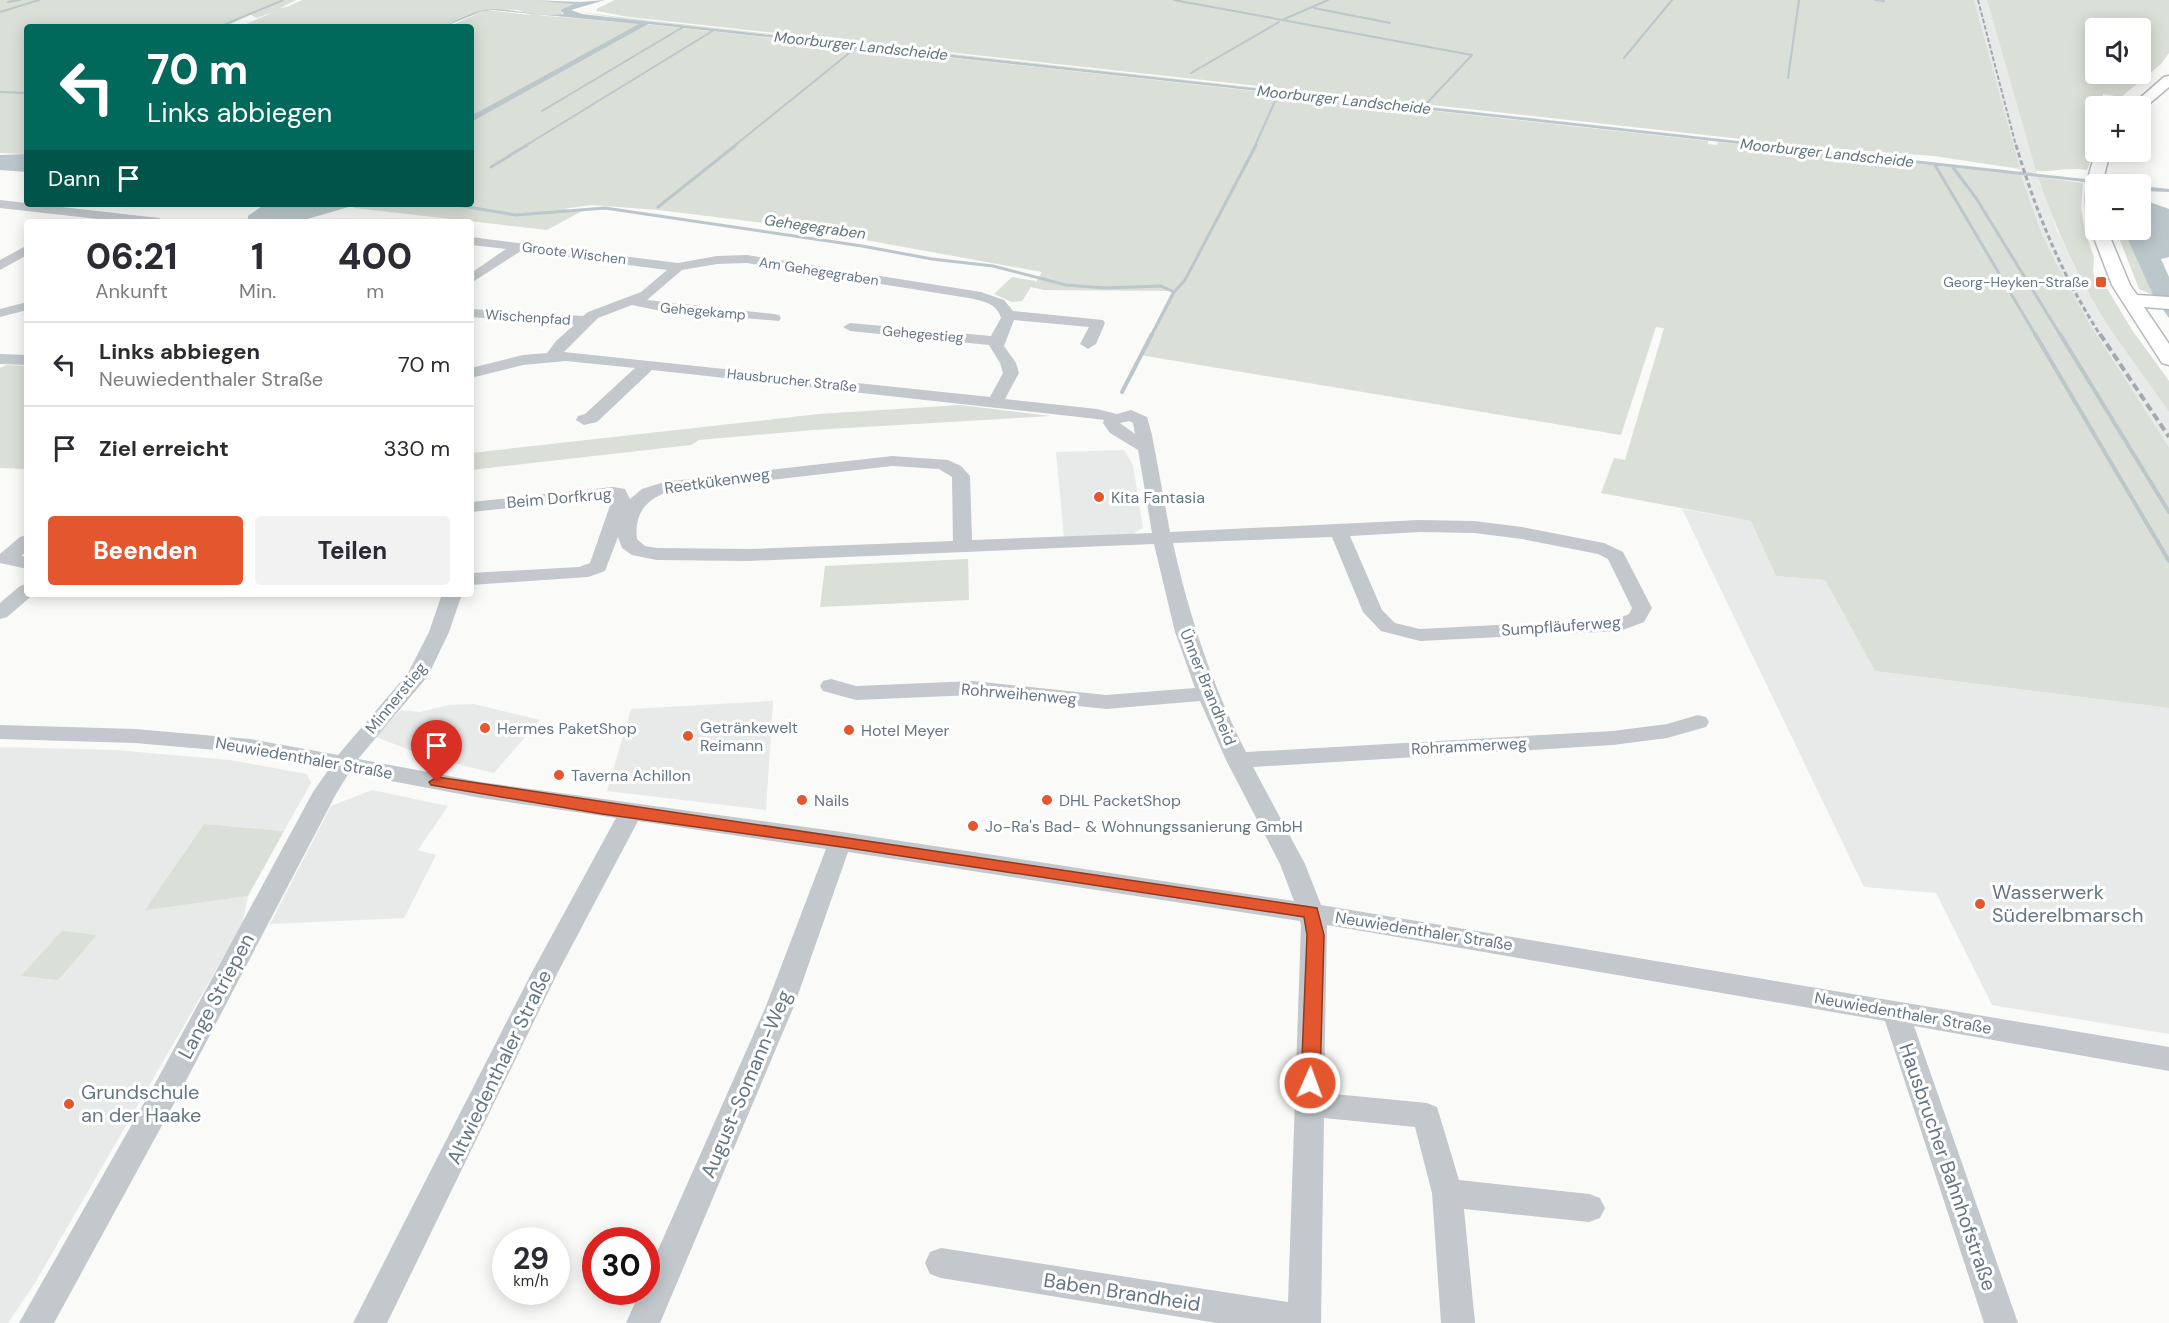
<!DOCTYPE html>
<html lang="de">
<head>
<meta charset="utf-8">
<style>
  :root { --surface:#fff; --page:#f2f2f3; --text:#2b2b33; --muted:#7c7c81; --line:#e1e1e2; --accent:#e4572e }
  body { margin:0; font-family:"DM Sans",sans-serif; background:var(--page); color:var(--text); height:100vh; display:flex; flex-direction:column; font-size:22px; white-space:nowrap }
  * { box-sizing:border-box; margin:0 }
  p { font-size:20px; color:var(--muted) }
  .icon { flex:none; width:33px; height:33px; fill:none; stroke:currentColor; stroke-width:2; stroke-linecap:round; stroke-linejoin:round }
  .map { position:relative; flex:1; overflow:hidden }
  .details { position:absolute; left:24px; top:219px; width:450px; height:378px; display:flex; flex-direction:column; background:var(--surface); border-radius:6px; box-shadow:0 3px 15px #0003 }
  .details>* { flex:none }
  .banner { position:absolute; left:24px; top:24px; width:450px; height:183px; border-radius:6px; box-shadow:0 3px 15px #0003; background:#00695c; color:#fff; overflow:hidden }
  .buttons { position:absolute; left:2085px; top:18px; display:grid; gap:12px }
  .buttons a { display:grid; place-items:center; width:66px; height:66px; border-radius:6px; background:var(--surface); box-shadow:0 3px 15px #0003; font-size:30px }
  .speed { position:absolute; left:492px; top:1227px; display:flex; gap:12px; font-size:30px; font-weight:700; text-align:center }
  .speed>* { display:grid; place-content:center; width:78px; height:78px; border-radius:50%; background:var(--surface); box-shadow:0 3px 15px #0003; line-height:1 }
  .speed small { font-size:15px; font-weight:400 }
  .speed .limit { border:9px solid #d22; background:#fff; color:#111 }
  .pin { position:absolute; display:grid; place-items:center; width:51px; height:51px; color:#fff; margin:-62px -26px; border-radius:50% 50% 50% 0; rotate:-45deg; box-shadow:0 0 6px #0007 }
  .pin .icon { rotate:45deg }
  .me { position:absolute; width:66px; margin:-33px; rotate:2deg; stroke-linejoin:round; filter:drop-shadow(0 0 4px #0008) }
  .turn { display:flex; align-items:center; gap:21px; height:126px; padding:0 24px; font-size:27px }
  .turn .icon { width:78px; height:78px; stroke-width:2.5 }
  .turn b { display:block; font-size:42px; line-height:51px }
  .then { display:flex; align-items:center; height:57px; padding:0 24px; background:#0003; gap:12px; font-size:22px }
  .eta { display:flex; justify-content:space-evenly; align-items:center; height:102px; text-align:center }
  .eta b { font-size:36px; font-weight:800; line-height:42px }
  .action { display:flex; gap:12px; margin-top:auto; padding:12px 24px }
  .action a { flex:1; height:69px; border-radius:6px; background:var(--accent); color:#fff; font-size:24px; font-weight:800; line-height:69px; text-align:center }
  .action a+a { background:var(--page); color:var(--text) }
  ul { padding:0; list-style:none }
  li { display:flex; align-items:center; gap:18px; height:84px; padding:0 24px; border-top:2px solid var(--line) }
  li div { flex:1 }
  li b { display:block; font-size:22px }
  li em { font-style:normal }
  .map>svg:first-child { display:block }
</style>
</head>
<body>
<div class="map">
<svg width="2169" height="1323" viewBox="0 0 2169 1323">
  <rect width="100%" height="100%" fill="#fafaf8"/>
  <!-- built -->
  <g fill="#e8e9e9">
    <polygon points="1974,0 1987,0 2038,177 2057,230 2075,267 2110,328 2169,412 2169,447 2091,326 2057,265 2040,229 2021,175"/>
    <polygon points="1124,450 1133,465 1143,528 1131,535 1064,538 1056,452"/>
    <polygon points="1682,509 1751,521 1776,576 1825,580 1875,671 2169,708 2169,1034 1992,1005 1936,893 1864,887"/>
    <polygon points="773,701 766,810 607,791 631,709"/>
    <polygon points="474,704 540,720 494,773 428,757 376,737 401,710 420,712 449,705"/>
    <polygon points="0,747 115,750 230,760 307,774 311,783 284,831 204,824 146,909 248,896 242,925 35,1283 8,1323 0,1323"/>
    <polygon points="372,790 448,806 418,850 436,855 404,918 270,924 331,806"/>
  </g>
  <!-- green -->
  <g fill="#dadfd7" fill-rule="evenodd">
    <polygon points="0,0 296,0 280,8 287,7 302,0 530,0 572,3 575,4 560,10 563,15 536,15 654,25 1708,141 1708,144 1717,145 1718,142 2021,175 2040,229 2057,265 2091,326 2169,447 2169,708 1875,671 1825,580 1776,576 1751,521 1601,493 1614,458 1625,460 1664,328 1656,327 1621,435 1140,355 1172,291 1044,290 1031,287 1022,301 1012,302 994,294 1012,277 1036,281 1035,284 1042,272 788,226 658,210 591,205 563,209 582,211 547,230 355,208 353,204 471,204 471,27 448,27 486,10 531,15 518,10 492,9 479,11 443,27 239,27 276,11 257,18 249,14 225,27 27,27 27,154 0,153"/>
    <polygon points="615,0 1974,0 2020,169 1934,156 1815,147 629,17 596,11 598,8"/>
    <path d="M1987,0H2169V53L2161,64L2121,97L2103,94L2102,99L2088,97V101L2128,105L2096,106L2095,147L2087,170C2068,167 2054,172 2036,171ZM2096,28H2140V74H2096Z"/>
    <polygon points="572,11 627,18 1711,138 625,19"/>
    <path d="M2038,177L2083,183L2081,208L2085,232L2094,257L2093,272L2096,280L2108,290L2132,330L2169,381V412C2150,385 2130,357 2111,330C2080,283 2056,230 2038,177Z"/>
    <polygon points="2116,230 2126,230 2153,295 2139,289"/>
    <polygon points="7,365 27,366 27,469 0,468 0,368"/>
    <polygon points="960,405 1051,416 813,430 699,440 691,445 471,470 471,453 819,414"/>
    <polygon points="968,559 969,600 820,607 825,566"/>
    <polygon points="204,824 284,831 248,896 145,910"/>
    <polygon points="62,931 97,935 58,980 21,976"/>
  </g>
  <!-- water -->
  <g fill="#bbc7cb">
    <path d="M530,0L581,2L605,0L571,10L582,14L625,19L2131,184H2103L648,24L471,122V116L639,24L493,10L483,11L443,27C458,20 476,9 493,9C516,9 540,18 564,14L560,10L574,4Z"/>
    <polygon points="27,154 27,172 0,170 0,155"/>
    <polygon points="2141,186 2169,189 2169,192 2145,191 2147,201 2169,209 2169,257 2161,259 2169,277 2169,318 2153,295 2126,235 2126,230 2140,230"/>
    <polygon points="265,204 359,204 297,222 248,222 248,216"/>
  </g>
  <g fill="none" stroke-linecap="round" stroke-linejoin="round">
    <!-- stream-far2 -->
    <g stroke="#bbc7cb" stroke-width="2">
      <polyline points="1174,0 1472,55 1427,103"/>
      <polyline points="1875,0 1884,1"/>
      <polyline points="8,2 20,0"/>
      <polyline points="1314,8 1390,23"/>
      <polyline points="0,12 39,0"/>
      <polyline points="1282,20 1328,0"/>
      <polyline points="219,27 283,0"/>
      <polyline points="1624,58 1672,0"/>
      <polyline points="1191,73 1279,22"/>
      <polyline points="1788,78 1799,0"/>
      <polyline points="0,92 27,93"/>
      <polyline points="542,111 683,27"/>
      <polyline points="525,146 714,30"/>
      <polyline points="734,146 858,46"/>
      <polyline points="1255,146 1279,92"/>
    </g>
    <!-- stream-far1 -->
    <g stroke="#bbc7cb" stroke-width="3">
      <polyline points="1935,165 2036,336"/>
      <polyline points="1952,166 1976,198 2061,336"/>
      <polyline points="491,167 527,145"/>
      <polyline points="450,204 516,215 605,208 862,246 932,259 993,266 1066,285 1105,288 1161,286 1174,292"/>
      <polyline points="658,207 736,145"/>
      <polyline points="1151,336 1174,292 1185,280 1256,145"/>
    </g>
    <!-- stream -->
    <g stroke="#bbc7cb" stroke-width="4">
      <polyline points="2035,334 2169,561"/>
      <polyline points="2060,334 2169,512"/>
      <polyline points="1122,392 1152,334"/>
    </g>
    <defs>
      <g id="major">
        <polygon points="2169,76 2169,87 2143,109 2140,110 2140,106 2131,106 2164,77"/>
        <path d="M2096,152H2110L2102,184H2096V223L2088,218C2083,195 2088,174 2096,152Z"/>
        <polygon points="2093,226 2096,226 2096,230 2107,230 2130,285 2137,295 2169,297 2169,309 2144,307 2169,344 2169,365 2162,363 2112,285 2091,230"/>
      </g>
    </defs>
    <!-- major casing -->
    <use href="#major" stroke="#b5babe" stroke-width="3"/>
    <!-- minor -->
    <g fill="#c3c8cc" fill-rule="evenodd">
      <polygon points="0,200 159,218 165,222 125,222 0,208"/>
      <path d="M471,237L678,263L717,256L747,255L981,292L1004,300L1013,311L1103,320L1105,323L1096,344L1088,349L1080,344L1089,327L1014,320L1004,346L1016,363L1019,373L1005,399L1097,409L1117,414L1131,410L1147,417L1152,435L1170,532L1420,520L1474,521L1522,527L1604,543L1623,552L1652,608L1644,622L1620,631L1420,641L1381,631L1363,612L1332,537L1173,543C1189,616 1212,685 1246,752L1613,731L1667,724L1698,715L1706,717L1709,722L1706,727L1667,738L1613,745L1253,767L1305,864L1321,905L2169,1047V1071L1914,1026L2018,1323H1984L1885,1021L1327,925L1324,1093L1427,1103L1437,1107L1459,1180L1589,1194L1600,1198L1605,1208L1600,1218L1589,1222L1464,1209L1475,1323H1441L1432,1193L1415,1127L1324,1118L1321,1323H1217L941,1278L930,1274L925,1263L930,1252L941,1248L1288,1302L1301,926L1300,921L848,852L794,1006L660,1323H626L640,1292H646V1277L766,1006L826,849L638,821L558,972L387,1323H353L532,972L616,818L481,798L349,773L336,794L177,1098L54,1323H19L157,1080L313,792L329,769L250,753L135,743L0,739V725L135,729L250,739L338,755L408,673L429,632L442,594H462L449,632L428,676L358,759L481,782L842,832L1294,901L1280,864L1226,760L1200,701L1106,709L973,695L856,700L823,691L820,686L823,681L831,679L856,686L973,681L1106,695L1195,688L1175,632L1154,544L749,561L657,560L632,555L622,548L618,537L605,571L588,577L471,585V573L579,567L590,563L613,497L471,512V502L613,487L625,489L630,499L642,489L664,482L892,456L948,460L961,466L970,476L972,540L1152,533L1138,450L1110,433L1103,423L1104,420L1097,419L652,370L597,422L584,425L576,420L578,416L585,414L635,368L566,361L523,365L471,378V368L523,355L547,353L556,341L574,325L471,317V309L583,316L588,312L641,292L667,270L521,251L471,283V273L506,249L471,245ZM747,263L969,298C982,301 997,303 1001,318L991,336L850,323L843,327L850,331L989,345L1000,363L1003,373L990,397L564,352L598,318L632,305L661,311L779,321L781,318L779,315L774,314L647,300L682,270L717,264ZM1129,421L1133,423L1135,434L1120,423ZM892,466L939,469L952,477L953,541L749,549L657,548L645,546L637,539C634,515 645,500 667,492ZM1420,532L1474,533L1522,539L1598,554L1608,559L1632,608L1629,614L1617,619L1420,629L1395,623L1382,610L1350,536Z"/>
      <polygon points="24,247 27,248 27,255 0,270 0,260"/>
      <polygon points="27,302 27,310 0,317 0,309"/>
      <polygon points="0,354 27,355 27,365 0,364"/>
      <polygon points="27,535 27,551 21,556 27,557 27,569 0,563 0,554 20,537"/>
      <polygon points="27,584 27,594 34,594 7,617 0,619 0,603 20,586"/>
    </g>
    <!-- major -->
    <use href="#major" fill="#fff" fill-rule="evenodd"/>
    <!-- rail-far2 -->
    <polyline stroke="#a2aab0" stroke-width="2" stroke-dasharray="4.5 2" stroke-linecap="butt" points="1978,0 2016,146"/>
    <!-- rail-far1 -->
    <path stroke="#a2aab0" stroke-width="3" stroke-dasharray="5 3" stroke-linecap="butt" d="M2016,145C2036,212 2062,276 2101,336"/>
    <!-- rail -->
    <polyline stroke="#a2aab0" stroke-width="4" stroke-dasharray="8 4" stroke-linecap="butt" points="2100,334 2169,437"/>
  </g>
  <!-- route -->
  <polygon fill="#e4572e" stroke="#94391e" stroke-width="1.5" points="437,777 1317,908 1324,935 1320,1083 1317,1089 1310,1091 1304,1089 1301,1083 1307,935 1304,917 842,847 602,814 431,785 429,782"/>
  <!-- markers -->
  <g fill="#e4572e" stroke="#fff" stroke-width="2">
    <rect x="2095" y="276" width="12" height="12" rx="3"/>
    <circle cx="1099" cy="497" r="6"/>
    <circle cx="485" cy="728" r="6"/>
    <circle cx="849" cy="730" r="6"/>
    <circle cx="688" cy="736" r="6"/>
    <circle cx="559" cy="775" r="6"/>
    <circle cx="802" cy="800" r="6"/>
    <circle cx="1047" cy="800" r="6"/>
    <circle cx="973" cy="826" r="6"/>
    <circle cx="1980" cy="904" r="6"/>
    <circle cx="69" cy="1104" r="6"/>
  </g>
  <g text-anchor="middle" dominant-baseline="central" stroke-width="6" stroke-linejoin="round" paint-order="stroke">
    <!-- far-street labels -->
    <g font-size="14" fill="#657683" stroke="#fff">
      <text transform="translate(574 253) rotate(7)">Groote Wischen</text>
      <text transform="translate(819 271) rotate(9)">Am Gehegegraben</text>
      <text transform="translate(703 311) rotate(5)">Gehegekamp</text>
      <text transform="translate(528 317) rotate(4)">Wischenpfad</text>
      <text transform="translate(923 334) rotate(5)">Gehegestieg</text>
      <text transform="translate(792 380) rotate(6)">Hausbrucher Straße</text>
    </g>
    <!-- far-poi labels -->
    <g font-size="14" fill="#657683" stroke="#fff" text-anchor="end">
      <text x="2089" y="282">Georg-Heyken-Straße</text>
    </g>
    <!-- far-water labels -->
    <g font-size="15" font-style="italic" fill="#60757c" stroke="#fff">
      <text transform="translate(861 46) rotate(6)">Moorburger Landscheide</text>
      <text transform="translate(1344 100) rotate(6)">Moorburger Landscheide</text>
      <text transform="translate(1827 153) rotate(6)">Moorburger Landscheide</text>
      <text transform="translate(815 227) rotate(8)">Gehegegraben</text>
    </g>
    <!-- street labels -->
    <g font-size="16" fill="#657683" stroke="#fff">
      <text transform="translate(717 481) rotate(-8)">Reetkükenweg</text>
      <text transform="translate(559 498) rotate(-5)">Beim Dorfkrug</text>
      <text transform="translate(1561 626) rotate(-4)">Sumpfläuferweg</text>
      <text transform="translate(1208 687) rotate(68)">Ünner Brandheid</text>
      <text transform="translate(1019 694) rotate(5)">Rohrweihenweg</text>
      <text transform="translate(396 698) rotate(-51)">Minnerstieg</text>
      <text transform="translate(1469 746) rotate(-3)">Rohrammerweg</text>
      <text transform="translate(304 758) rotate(10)">Neuwiedenthaler Straße</text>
      <text transform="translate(1424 931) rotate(9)">Neuwiedenthaler Straße</text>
      <text transform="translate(1903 1013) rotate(10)">Neuwiedenthaler Straße</text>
    </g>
    <!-- poi labels -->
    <g font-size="16" fill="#657683" stroke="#fff" text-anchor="start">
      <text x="1111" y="497">Kita Fantasia</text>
      <text x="700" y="727">Getränkewelt<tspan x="700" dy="18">Reimann</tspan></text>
      <text x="497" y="728">Hermes PaketShop</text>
      <text x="861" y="730">Hotel Meyer</text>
      <text x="571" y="775">Taverna Achillon</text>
      <text x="814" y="800">Nails</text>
      <text x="1059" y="800">DHL PacketShop</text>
      <text x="985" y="826">Jo-Ra's Bad- &amp; Wohnungssanierung GmbH</text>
    </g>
    <!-- near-poi labels -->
    <g font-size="20" fill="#657683" stroke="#fff" text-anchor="start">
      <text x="1992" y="892">Wasserwerk<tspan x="1992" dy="23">Süderelbmarsch</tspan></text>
      <text x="81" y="1092">Grundschule<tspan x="81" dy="23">an der Haake</tspan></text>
    </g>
    <!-- near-street labels -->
    <g font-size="20" fill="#657683" stroke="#fff">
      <text transform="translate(216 996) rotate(-62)">Lange Striepen</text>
      <text transform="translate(499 1067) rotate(-64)">Altwiedenthaler Straße</text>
      <text transform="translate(746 1084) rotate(-67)">August-Somann-Weg</text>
      <text transform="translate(1948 1167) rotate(71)">Hausbrucher Bahnhofstraße</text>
      <text transform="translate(1122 1292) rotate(9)">Baben Brandheid</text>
    </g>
  </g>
</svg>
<div class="buttons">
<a><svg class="icon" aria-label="sound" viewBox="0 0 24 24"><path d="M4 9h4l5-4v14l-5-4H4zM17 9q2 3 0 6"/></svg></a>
<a>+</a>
<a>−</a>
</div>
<div class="speed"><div>29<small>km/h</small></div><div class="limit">30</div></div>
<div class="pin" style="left:437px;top:782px;background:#d93025"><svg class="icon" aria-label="arrive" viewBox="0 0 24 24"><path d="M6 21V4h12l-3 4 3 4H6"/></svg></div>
<svg class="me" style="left:1310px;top:1083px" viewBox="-20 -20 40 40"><circle r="17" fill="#e4572e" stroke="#fff" stroke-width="3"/><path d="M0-11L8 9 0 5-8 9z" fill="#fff"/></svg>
<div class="banner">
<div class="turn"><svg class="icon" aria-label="left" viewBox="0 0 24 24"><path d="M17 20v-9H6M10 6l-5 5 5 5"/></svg><div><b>70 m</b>Links abbiegen</div></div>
<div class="then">Dann<svg class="icon" aria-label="arrive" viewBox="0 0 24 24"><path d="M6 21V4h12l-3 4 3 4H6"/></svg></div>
</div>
<section class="details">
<div class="eta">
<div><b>06:21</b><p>Ankunft</p></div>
<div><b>1</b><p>Min.</p></div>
<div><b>400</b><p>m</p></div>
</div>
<ul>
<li><svg class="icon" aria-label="left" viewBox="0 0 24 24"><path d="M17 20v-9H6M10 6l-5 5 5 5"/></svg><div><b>Links abbiegen</b><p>Neuwiedenthaler Straße</p></div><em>70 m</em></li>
<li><svg class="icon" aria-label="arrive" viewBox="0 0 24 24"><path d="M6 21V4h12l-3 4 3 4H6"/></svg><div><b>Ziel erreicht</b></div><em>330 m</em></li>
</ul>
<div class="action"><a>Beenden</a><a>Teilen</a></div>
</section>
</div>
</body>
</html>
